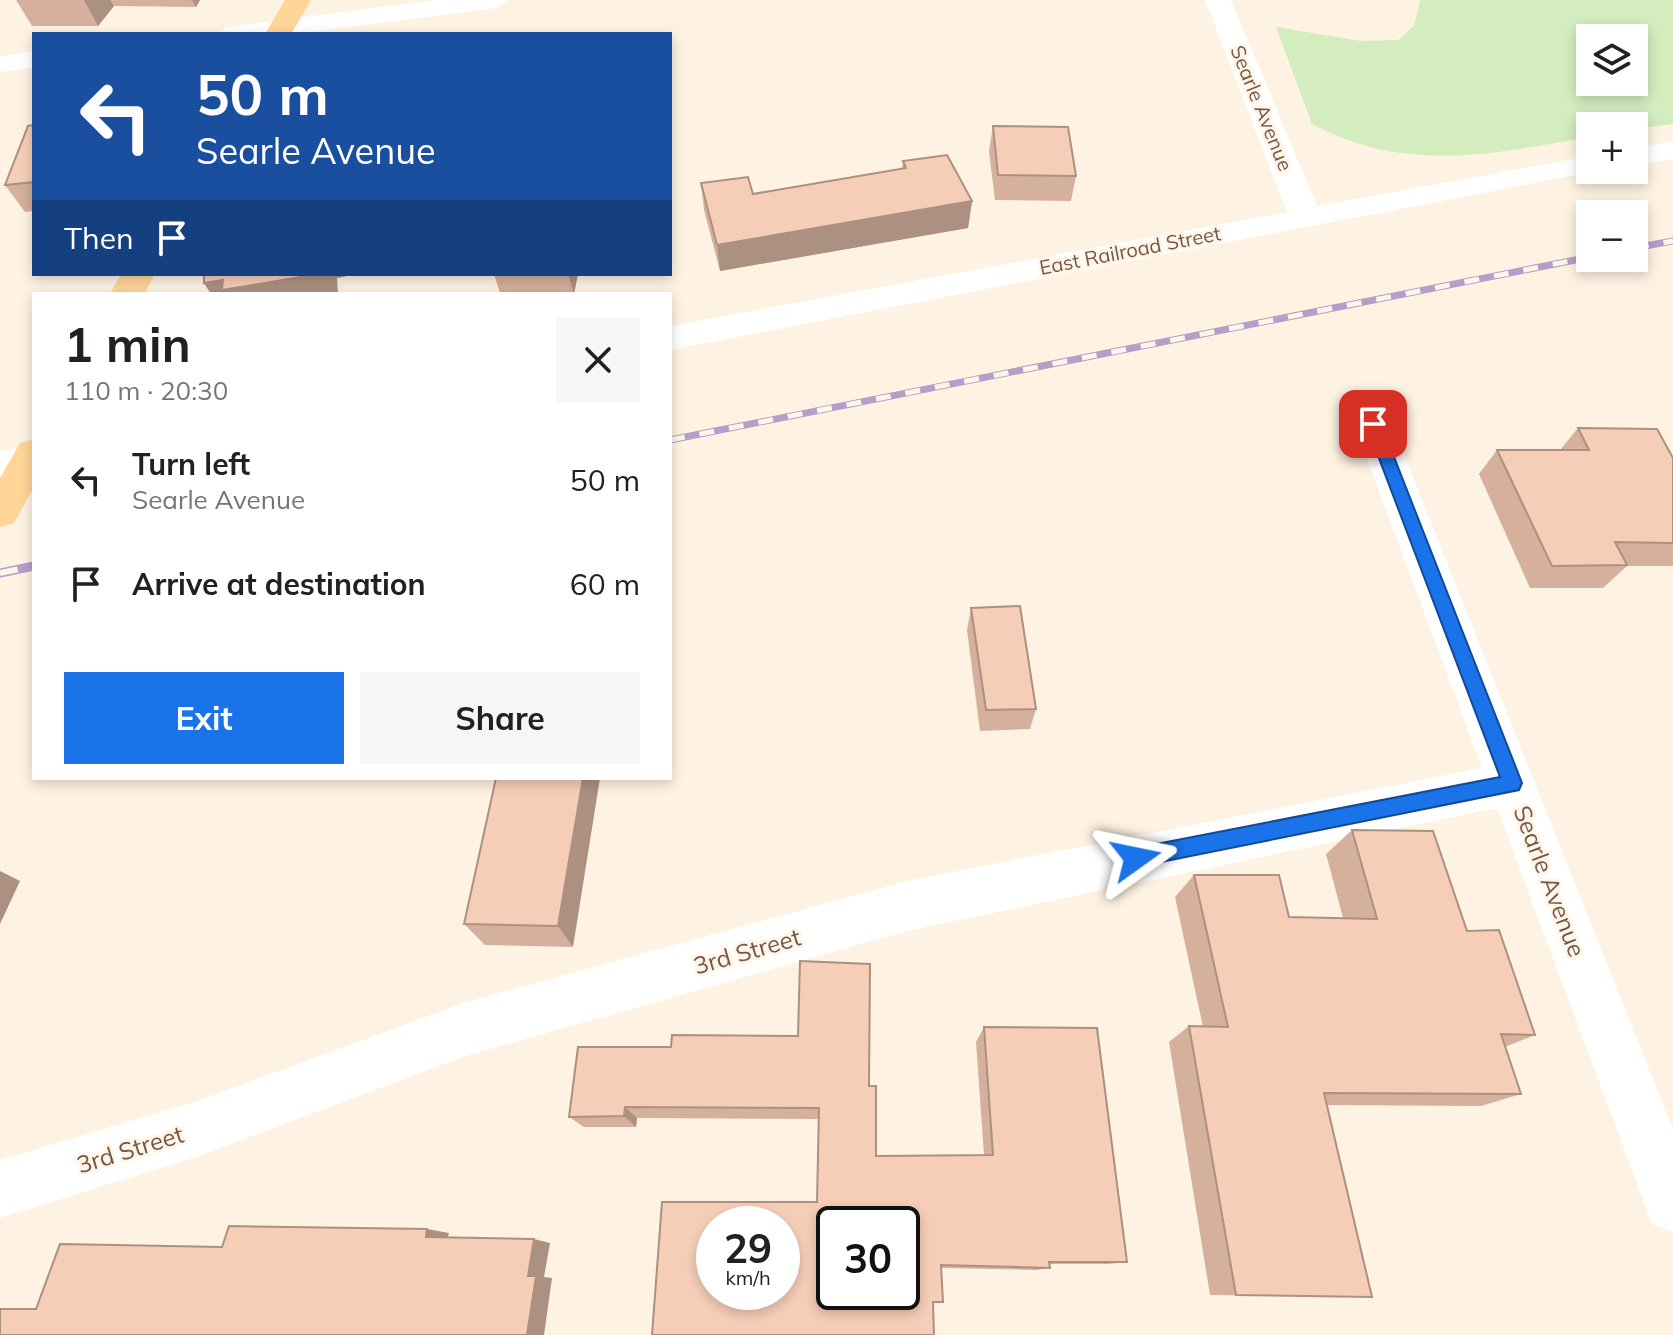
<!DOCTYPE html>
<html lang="en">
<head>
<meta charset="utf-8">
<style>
  :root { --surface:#fff; --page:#f6f6f6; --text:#202124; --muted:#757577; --accent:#1a73e8 }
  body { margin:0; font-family:Mulish,sans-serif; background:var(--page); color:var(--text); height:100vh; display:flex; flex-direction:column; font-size:30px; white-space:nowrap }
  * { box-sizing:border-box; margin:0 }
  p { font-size:26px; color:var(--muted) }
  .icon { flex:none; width:44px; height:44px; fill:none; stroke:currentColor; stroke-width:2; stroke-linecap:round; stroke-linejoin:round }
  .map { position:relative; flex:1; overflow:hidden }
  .details { position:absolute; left:32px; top:292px; width:640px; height:488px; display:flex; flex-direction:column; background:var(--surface); border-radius:0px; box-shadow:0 4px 12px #0003 }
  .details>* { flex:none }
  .banner { position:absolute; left:32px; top:32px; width:640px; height:244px; border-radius:0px; box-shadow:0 4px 12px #0003; background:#1a4fa0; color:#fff; overflow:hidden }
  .fabs { position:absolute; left:1576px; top:24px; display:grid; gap:16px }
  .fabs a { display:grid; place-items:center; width:72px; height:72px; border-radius:0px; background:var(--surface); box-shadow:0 4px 12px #0003; font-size:40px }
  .speed { position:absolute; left:696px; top:1206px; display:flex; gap:16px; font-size:40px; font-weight:700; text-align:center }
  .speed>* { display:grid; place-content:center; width:104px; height:104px; border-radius:50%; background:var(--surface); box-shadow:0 4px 12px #0003; line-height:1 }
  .speed small { font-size:20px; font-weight:400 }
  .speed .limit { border:4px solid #111; border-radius:12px; background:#fff; color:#111 }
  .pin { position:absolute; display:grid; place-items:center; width:68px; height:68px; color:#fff; margin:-34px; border-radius:16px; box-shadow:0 4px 12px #0006 }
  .me { position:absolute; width:88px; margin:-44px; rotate:78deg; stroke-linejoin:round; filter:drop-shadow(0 0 6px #0008) }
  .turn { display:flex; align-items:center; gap:28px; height:168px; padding:0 32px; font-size:36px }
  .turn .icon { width:104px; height:104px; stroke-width:2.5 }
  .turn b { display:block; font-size:56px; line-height:68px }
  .then { display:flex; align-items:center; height:76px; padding:0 32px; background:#0003; gap:16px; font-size:30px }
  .round { display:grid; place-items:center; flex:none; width:84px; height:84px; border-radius:0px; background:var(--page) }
  .head { display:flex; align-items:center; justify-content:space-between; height:136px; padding:0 32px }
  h1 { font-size:48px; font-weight:700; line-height:60px }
  .primary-button { display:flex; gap:16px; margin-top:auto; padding:16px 32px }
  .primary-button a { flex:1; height:92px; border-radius:0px; background:var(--accent); color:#fff; font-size:32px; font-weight:700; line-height:92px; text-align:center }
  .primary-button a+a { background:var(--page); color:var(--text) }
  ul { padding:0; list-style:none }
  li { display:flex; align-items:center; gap:24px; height:104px; padding:0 32px }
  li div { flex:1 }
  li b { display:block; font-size:30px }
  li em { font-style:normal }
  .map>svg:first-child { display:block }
</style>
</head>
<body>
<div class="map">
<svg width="1673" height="1335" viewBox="0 0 1673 1335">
  <rect width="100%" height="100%" fill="#fef2e2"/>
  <!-- green -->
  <path fill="#d3edbf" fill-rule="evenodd" d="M1420,0H1673V124L1634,129V126H1590V137C1490,154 1407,174 1312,124L1276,27L1361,41L1398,40L1414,26ZM1590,38H1634V82H1590Z"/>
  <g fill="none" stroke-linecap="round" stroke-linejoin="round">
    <!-- minor -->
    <g fill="#fff" fill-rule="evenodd">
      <polygon points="435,0 509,0 496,8 296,34 221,34 224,28 234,26"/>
      <polygon points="1205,0 1231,0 1317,206 1590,156 1590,170 1602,170 670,350 670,326 1287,212"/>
      <polygon points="34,51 34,67 0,72 0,56"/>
      <polygon points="1673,141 1673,159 1634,166 1634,148"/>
      <polygon points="1373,410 1386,414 1392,424 1673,1130 1673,1232 1652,1224 1497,808 907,931 466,1056 197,1157 0,1218 0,1160 197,1101 466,1002 907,881 1482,768 1354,424 1360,414"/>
      <polygon points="34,445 34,473 0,479 0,451"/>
    </g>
    <!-- major -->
    <g fill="#ffd598" fill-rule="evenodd">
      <polygon points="285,0 311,0 291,34 265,34"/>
      <polygon points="121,274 155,274 144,294 110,294"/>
      <polygon points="34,439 34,487 14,523 0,527 0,478 20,443"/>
    </g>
    <defs>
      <g id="rail-far1">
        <polyline points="1634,248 1673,241"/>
        <polyline points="670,440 1590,257"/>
      </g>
      <polyline id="rail" points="0,573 34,566"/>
    </defs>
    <!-- rail-far1 casing -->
    <use href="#rail-far1" stroke="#b49fc9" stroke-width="7"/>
    <!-- rail casing -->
    <use href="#rail" stroke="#b49fc9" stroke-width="9"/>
    <!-- rail-far1 -->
    <use href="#rail-far1" stroke="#fff6ea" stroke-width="5" stroke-dasharray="15" stroke-linecap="butt"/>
    <!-- rail -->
    <use href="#rail" stroke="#fff6ea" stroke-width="6" stroke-dasharray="18" stroke-linecap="butt"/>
  </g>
  <!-- wall -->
  <g fill="#d4b09d">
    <polygon points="16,0 200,0 196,7 114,6 98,26 32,26"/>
    <polygon points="34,125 34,211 25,212 5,185"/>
    <polygon points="993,126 1076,176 1071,201 995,200 989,151"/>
    <polygon points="903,161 972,201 968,228 720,271 704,210 701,183 753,194 902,169"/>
    <polygon points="494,274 578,274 574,294 500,293"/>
    <polygon points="1578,428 1673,458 1673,566 1627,566 1603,588 1530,588 1479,474 1497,450 1560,450"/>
    <polygon points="971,608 1036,709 1030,729 980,731 967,630"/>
    <polygon points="496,778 573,947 485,945 464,924"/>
    <polygon points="1352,830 1467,931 1535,1035 1505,1047 1521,1094 1481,1106 1327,1105 1372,1297 1210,1295 1169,1042 1189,1026 1203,1027 1175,897 1194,875 1289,917 1343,918 1326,854"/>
    <polygon points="984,1027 1127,1262 1109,1264 1049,1264 1050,1268 1037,1270 941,1268 817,1202 819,1119 637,1118 636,1127 584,1127 569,1117 578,1047 869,1086 876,1156 984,1155 976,1042"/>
  </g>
  <!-- shaded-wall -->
  <g fill="#ac9080">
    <polygon points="84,0 110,0 114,6 98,26"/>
    <polygon points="192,0 200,0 196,7"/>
    <polygon points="972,201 968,228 720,271 717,245"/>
    <polygon points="319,274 357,274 337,278 338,294 211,294 204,283 223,280"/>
    <polygon points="568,274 578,274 574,294"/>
    <polygon points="583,778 600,778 573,947 558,926"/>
    <polygon points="0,871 20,881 0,924"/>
    <polygon points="625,1107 637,1118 636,1127 624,1116"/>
    <polygon points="427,1229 449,1233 447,1240 426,1237"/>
    <polygon points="534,1239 550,1243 544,1277 552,1278 544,1335 527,1335 528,1276"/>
  </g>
  <!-- building -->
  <g fill="#f6cdb7" stroke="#ac9080" stroke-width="2" fill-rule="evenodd">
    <polygon points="34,125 34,182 5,185 28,126"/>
    <polygon points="993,126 1068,127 1076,176 998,175"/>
    <polygon points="947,155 972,201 717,245 701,183 748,177 753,194 906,168 903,161"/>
    <polygon points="204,274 319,274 222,290 223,280 204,283"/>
    <polygon points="1578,428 1657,429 1673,458 1673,543 1615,542 1627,565 1552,566 1497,450 1589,450"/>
    <polygon points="1020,606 1036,709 986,710 971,608"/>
    <polygon points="496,778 583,778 558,926 464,924"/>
    <polygon points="1352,830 1433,831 1467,931 1499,930 1535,1035 1501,1034 1521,1094 1324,1093 1372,1297 1236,1295 1189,1026 1228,1027 1194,875 1279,875 1289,917 1377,919"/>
    <path d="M800,961L870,964L869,1086H876V1156L993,1155L984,1027L1097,1028L1127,1262H1049L1050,1268L941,1265L943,1302H933L934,1335H652L662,1202H817L819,1108L625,1107L624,1116L569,1117L578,1047H671L672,1035L798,1036ZM714,1224H782V1292H714ZM834,1224H902V1292H834Z"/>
    <polygon points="229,1226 427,1229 426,1237 534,1239 528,1276 536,1276 527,1335 0,1335 0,1309 36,1309 60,1244 222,1247"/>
  </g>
  <!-- route -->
  <polygon fill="#1a73e8" stroke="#114b97" stroke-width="2" points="1373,418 1381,424 1522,783 1519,790 1136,867 1129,864 1126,858 1129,851 1136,848 1500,777 1366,424"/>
  <g text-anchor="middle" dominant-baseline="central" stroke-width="6" stroke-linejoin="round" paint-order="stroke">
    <!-- far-street labels -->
    <g font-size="20" fill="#785646" stroke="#fff6ea">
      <text transform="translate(1262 108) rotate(68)">Searle Avenue</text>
      <text transform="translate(1130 250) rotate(-11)">East Railroad Street</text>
    </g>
    <!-- street labels -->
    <g font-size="24" fill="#785646" stroke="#fff6ea">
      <text transform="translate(1550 881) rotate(69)">Searle Avenue</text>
      <text transform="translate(747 951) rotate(-16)">3rd Street</text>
      <text transform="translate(130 1149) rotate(-17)">3rd Street</text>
    </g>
  </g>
</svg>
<div class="fabs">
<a><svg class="icon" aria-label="layers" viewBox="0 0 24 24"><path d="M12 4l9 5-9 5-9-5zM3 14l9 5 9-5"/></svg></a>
<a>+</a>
<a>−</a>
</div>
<div class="speed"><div>29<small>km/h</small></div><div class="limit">30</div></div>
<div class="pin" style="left:1373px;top:424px;background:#d93025"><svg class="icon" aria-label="arrive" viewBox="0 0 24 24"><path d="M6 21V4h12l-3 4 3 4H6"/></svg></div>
<svg class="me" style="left:1136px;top:858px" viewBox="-20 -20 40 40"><path d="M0-17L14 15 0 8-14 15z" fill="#1a73e8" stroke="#fff" stroke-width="4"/></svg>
<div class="banner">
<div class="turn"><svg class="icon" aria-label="left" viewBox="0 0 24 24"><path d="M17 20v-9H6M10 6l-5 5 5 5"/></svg><div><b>50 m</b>Searle Avenue</div></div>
<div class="then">Then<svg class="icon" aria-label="arrive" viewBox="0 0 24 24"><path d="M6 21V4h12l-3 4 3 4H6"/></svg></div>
</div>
<section class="details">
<div class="head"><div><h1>1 min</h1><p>110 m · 20:30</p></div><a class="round"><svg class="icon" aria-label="close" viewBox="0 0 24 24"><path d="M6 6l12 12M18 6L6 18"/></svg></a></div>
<ul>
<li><svg class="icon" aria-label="left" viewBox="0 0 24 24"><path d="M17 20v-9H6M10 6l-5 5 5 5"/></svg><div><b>Turn left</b><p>Searle Avenue</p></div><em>50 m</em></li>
<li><svg class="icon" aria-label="arrive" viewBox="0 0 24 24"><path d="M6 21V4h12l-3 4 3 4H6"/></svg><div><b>Arrive at destination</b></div><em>60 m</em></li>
</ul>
<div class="primary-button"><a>Exit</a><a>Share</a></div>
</section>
</div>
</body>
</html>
